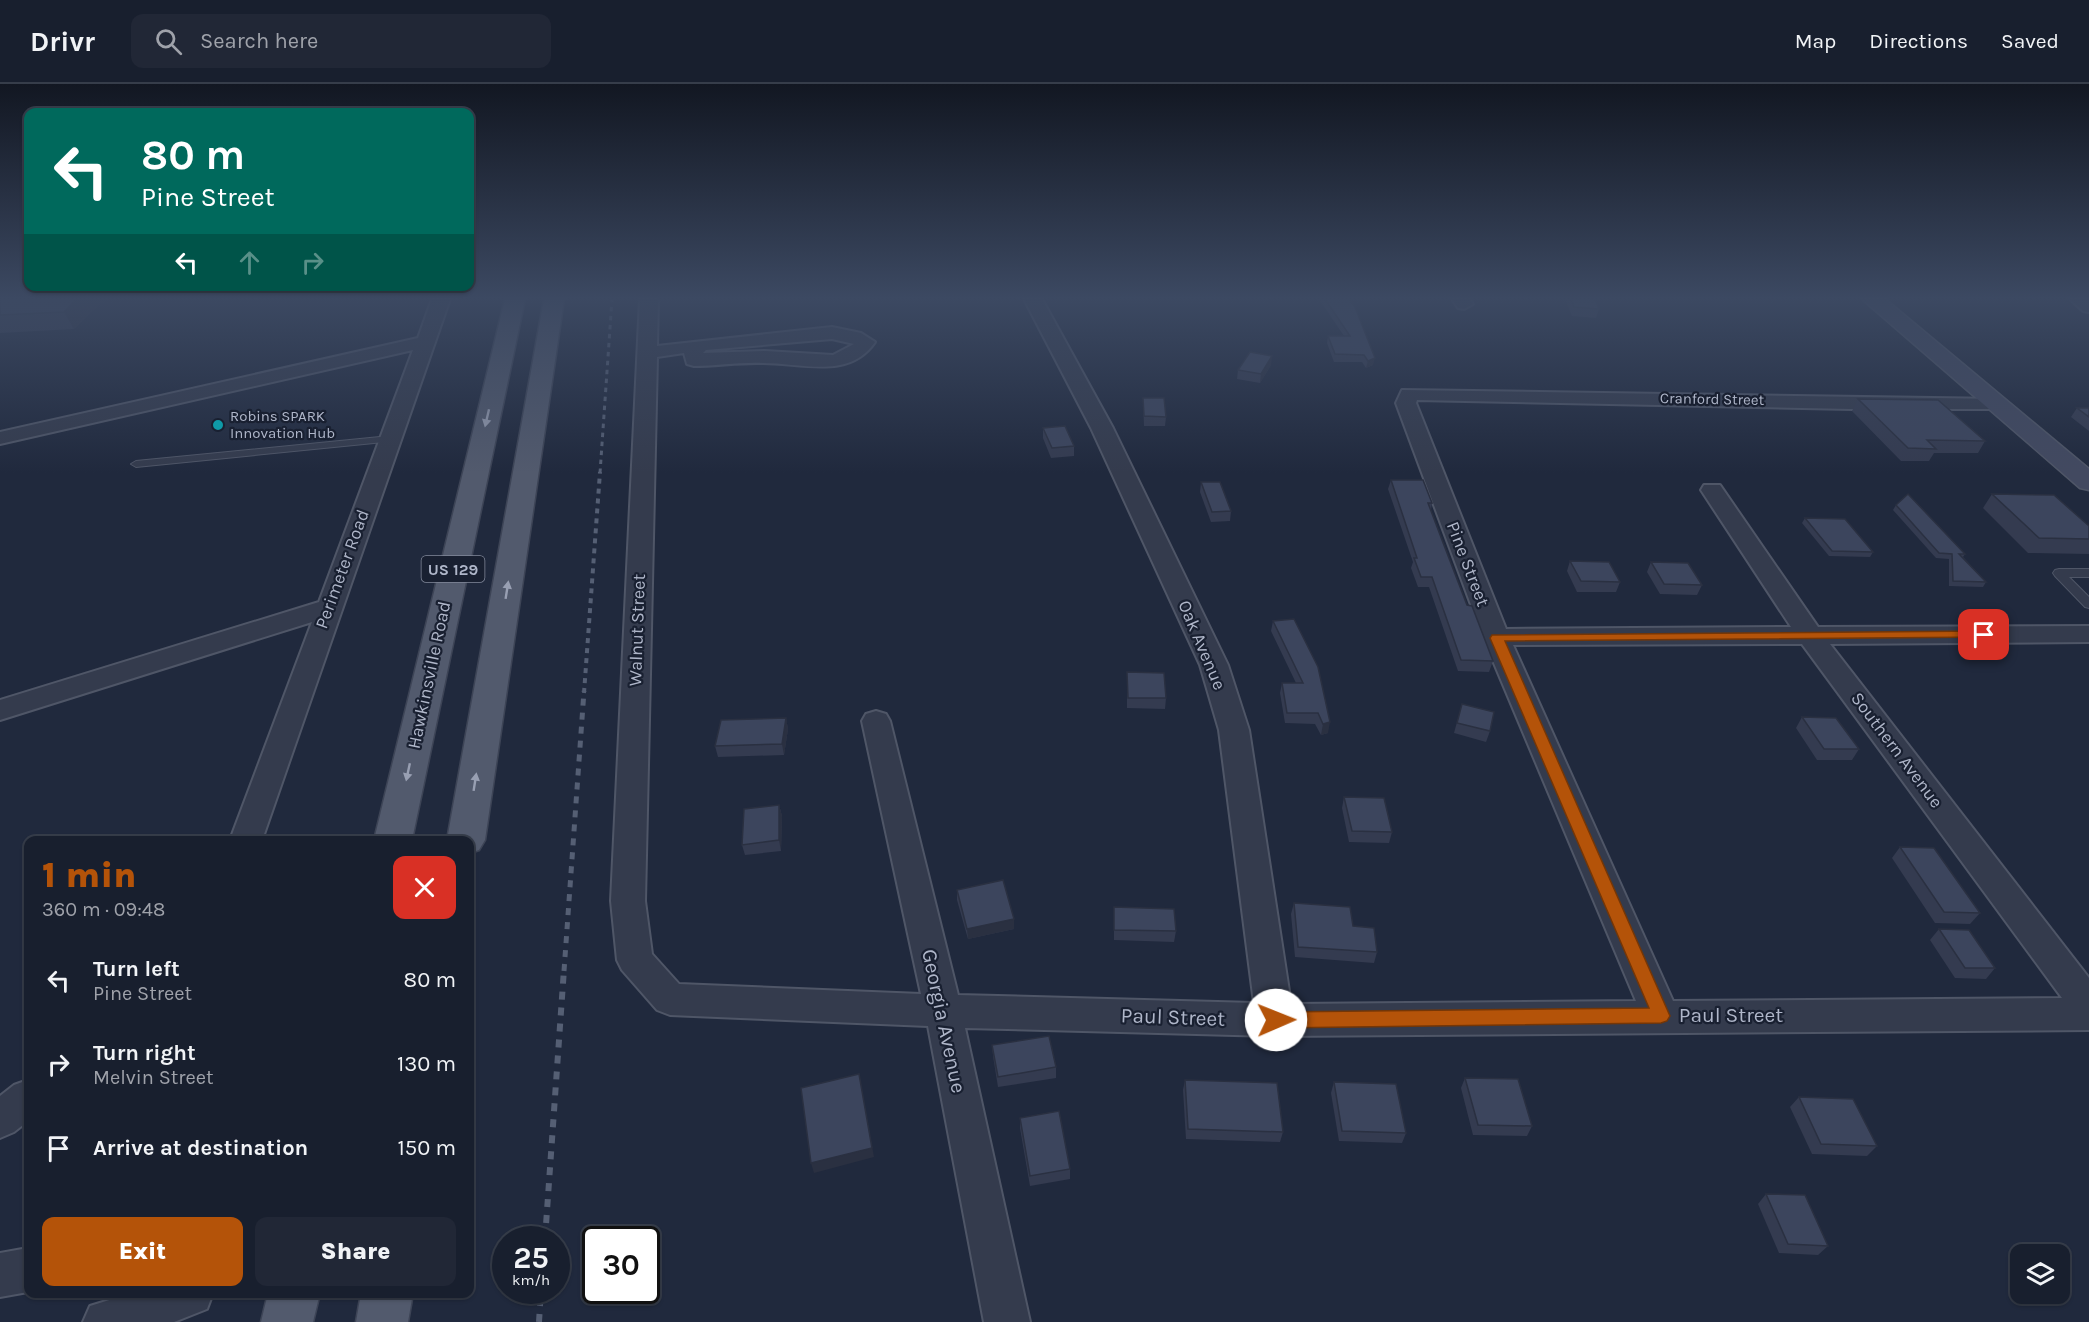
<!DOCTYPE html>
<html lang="en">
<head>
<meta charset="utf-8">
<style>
  :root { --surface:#181f2e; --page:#212736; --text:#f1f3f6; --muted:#9fa2aa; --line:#363d4a; --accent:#b45309 }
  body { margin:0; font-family:Karla,sans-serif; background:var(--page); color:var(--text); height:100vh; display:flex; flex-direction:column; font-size:22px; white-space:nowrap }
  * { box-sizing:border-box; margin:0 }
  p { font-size:20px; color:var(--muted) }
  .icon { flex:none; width:33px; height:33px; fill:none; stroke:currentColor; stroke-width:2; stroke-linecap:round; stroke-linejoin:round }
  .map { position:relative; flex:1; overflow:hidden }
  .panel { position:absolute; left:24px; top:752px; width:450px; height:462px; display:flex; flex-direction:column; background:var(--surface); border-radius:12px; box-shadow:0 2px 4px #0004,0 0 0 2px var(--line) }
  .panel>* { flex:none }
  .banner { position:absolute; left:24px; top:24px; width:450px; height:183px; border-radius:12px; box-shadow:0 2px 4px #0004,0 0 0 2px var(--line); background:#00695c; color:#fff; overflow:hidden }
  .controls { position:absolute; left:2010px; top:1160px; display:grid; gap:12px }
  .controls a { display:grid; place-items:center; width:60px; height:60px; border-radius:12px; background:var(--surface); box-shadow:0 2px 4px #0004,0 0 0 2px var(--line); font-size:30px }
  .speed { position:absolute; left:492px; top:1142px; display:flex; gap:12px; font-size:30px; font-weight:700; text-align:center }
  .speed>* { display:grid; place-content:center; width:78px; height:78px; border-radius:50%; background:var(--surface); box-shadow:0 2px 4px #0004,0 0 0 2px var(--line); line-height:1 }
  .speed small { font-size:15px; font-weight:400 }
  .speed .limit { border:3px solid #111; border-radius:9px; background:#fff; color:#111 }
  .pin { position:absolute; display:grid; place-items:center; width:51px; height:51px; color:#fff; margin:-26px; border-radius:12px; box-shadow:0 3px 9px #0006 }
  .me { position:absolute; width:66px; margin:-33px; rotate:89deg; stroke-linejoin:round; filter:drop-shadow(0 0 4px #0008) }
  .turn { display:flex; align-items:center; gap:21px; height:126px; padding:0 18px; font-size:27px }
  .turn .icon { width:78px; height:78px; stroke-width:2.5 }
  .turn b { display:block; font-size:42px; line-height:51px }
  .lanes { display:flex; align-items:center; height:57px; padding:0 18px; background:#0003; justify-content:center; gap:30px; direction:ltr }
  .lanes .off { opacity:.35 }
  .round { display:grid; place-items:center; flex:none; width:63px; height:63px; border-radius:12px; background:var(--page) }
  .overview { display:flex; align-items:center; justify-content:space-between; height:102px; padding:0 18px }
  h1 { font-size:36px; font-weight:800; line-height:45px; color:var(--accent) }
  .button { display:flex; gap:12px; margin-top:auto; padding:12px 18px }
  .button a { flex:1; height:69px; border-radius:12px; background:var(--accent); color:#fff; font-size:24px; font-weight:800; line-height:69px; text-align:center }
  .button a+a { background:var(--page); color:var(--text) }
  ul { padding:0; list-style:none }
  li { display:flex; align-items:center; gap:18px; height:84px; padding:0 18px }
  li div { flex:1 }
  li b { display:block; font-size:22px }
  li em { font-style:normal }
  header { display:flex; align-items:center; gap:36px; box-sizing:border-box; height:84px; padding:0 30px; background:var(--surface); border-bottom:2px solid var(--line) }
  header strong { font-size:28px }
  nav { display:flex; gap:33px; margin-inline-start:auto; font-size:21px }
  .search { width:420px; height:54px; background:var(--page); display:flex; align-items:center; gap:15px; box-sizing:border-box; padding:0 21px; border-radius:12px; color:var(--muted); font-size:22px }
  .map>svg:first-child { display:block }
</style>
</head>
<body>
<header>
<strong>Drivr</strong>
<div class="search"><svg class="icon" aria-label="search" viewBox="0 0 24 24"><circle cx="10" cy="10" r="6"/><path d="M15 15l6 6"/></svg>Search here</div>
<nav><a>Map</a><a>Directions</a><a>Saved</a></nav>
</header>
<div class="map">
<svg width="2089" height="1238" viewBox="0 0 2089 1238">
  <rect width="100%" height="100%" fill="#20293d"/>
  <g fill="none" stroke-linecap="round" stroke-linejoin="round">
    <defs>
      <g id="lane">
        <polygon points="390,352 395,355 394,357 136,383 131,380 136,377"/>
        <polygon points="2059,485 2089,485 2089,493 2069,493 2089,513 2089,524 2085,523 2055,492 2053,489 2055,486"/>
      </g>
      <g id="street">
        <polygon points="432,215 450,215 262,756 230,756 312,538 0,636 0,616 319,518 413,266 0,360 0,348 418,254"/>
        <path d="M640,215H658L657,262L832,243L861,249L875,258C849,296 802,279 763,279C740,278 717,282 694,282L687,280L684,269L657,273L645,817L652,870L679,900L921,910L862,637L866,630L876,627L886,630L890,637L958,911L1254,919L1219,646L1200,581L1091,344L1024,215H1042L1113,344L1228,581L1249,646L1291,920L1636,917L1483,553L1396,319L1402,306L2002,315L2005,319L2002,323L1995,325H1851L1417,316L1416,319L1506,545L1791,543L1701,406L1704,401H1720L1818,543L2089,542V558L1830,560L2089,894V946L1276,952L965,944L1030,1238H984L928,942L670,931L657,926L622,886L617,876L611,817ZM832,255L854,260L833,271L765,267L703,269L706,266ZM1802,560L2062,914L1673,917L1513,561Z"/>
        <polygon points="1452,215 1470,215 1473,220 1464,225 1458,224"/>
        <polygon points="2070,215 2089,215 2089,228 2083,227"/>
        <polygon points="28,996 28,1037 14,1048 0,1054 0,1012 14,1001"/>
        <polygon points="28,1164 28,1208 0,1213 0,1169"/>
        <polygon points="132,1209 213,1209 207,1225 174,1238 83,1238 90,1222"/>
      </g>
      <polygon id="secondary" points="1862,215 1885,215 2089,385 2089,406 2080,404"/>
      <g id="primary">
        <polygon points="505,215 525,215 412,756 374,756"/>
        <polygon points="544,215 564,215 485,756 479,766 470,769 470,756 447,756"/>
        <polygon points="268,1209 320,1209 313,1238 261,1238"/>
        <polygon points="361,1209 413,1209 408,1238 356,1238"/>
      </g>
    </defs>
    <!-- lane casing -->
    <use href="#lane" stroke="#4f5667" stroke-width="2"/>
    <!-- street casing -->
    <use href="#street" stroke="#4f5667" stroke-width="4"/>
    <!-- secondary casing -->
    <use href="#secondary" stroke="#4f5667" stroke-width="3"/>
    <!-- primary casing -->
    <use href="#primary" stroke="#3d4456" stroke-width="3"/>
    <!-- lane -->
    <use href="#lane" fill="#343b4d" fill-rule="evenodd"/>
    <!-- street -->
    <use href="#street" fill="#343b4d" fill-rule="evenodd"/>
    <!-- secondary -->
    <use href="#secondary" fill="#424960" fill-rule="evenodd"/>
    <!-- primary -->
    <use href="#primary" fill="#525a6d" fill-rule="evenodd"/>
    <!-- rail-far3 -->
    <polyline stroke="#555f74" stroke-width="3" stroke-dasharray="4.5 4.5" stroke-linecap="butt" points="600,389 612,215"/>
    <!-- rail-far2 -->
    <polyline stroke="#555f74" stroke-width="4" stroke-dasharray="5 5" stroke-linecap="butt" points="584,609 600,388"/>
    <!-- rail-far1 -->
    <polyline stroke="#555f74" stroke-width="5" stroke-dasharray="7 7" stroke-linecap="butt" points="564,887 584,607"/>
    <!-- rail -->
    <g stroke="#555f74" stroke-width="6" stroke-dasharray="8 8" stroke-linecap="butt">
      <polyline points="545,1155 564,885"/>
      <polyline points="539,1238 541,1206"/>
    </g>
  </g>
  <!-- wall -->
  <g fill="#343b50">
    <polygon points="0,215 105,215 74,245 0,249"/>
    <polygon points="1319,215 1349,215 1373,281 1366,284 1362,278 1334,278 1327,259 1328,252 1344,252"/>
    <polygon points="1565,215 1595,215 1599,225 1596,234 1572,232"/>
    <polygon points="1271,281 1260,299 1237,295 1238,286"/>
    <polygon points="1143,314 1166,333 1165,342 1144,342"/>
    <polygon points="1858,315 1985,357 1978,369 1934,369 1929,377 1901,377 1852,327"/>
    <polygon points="2077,324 2089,324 2089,347 2071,333"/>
    <polygon points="1043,344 1074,362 1074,372 1051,374 1043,354"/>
    <polygon points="1391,396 1432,419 1431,426 1467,521 1493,577 1489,588 1458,587 1429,503 1418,503 1411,484 1413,478 1388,405"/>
    <polygon points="1201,398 1231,427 1230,437 1211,438 1200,408"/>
    <polygon points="1992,410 2089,442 2089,470 2028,469 1983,424"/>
    <polygon points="1896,421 1965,470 1963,473 1986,498 1983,503 1949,502 1949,475 1936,474 1893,426"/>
    <polygon points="1805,434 1873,468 1870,473 1829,472 1802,439"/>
    <polygon points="1570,477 1620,498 1616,508 1577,508 1567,487"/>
    <polygon points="1651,478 1702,501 1697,511 1660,510 1647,488"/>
    <polygon points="1273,537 1328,649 1321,651 1315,640 1285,639 1280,609 1282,599 1296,599 1271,547"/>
    <polygon points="1127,588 1166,614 1165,625 1127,624"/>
    <polygon points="1462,620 1490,647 1486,658 1454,649"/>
    <polygon points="1802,633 1859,665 1852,676 1817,676 1796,644"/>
    <polygon points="786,634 788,645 784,671 718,673 715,662"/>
    <polygon points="1344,713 1392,748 1389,759 1349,758 1342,724"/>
    <polygon points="779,721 782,732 781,767 745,771 742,761"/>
    <polygon points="1900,763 1980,829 1970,840 1935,839 1892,774"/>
    <polygon points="957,806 1014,835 1014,845 968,855 957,816"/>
    <polygon points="1294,819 1353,842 1377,868 1374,879 1295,873 1291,830"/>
    <polygon points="1114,823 1176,847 1174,858 1114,856"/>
    <polygon points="1939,845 1995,884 1986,895 1955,894 1930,856"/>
    <polygon points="992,961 1056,983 1056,994 998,1003 993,972"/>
    <polygon points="1465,994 1532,1042 1527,1052 1473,1051 1461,1004"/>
    <polygon points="1185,996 1283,1048 1280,1058 1186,1055 1183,1006"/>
    <polygon points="1334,998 1406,1049 1402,1059 1339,1057 1331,1009"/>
    <polygon points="1799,1013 1877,1062 1867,1072 1812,1070 1790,1023"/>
    <polygon points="1020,1034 1070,1085 1070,1095 1030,1102 1020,1044"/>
    <polygon points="1766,1110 1828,1162 1818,1171 1779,1169 1758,1120"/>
  </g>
  <!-- shaded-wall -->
  <g fill="#2a3041">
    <polygon points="77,215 105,215 74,245 64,228"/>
    <polygon points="1272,272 1271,281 1260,299 1261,290"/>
    <polygon points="1375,274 1373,281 1366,284 1368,277"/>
    <polygon points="786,634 788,645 784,671 782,660"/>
    <polygon points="1330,638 1328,649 1321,651 1323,640"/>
    <polygon points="779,721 782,732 781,767 779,756"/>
    <polygon points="1014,835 1014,845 968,855 967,845"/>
    <polygon points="859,990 874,1073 814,1089 811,1079"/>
  </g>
  <!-- building -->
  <g fill="#3c455d" stroke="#2a3041" stroke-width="1.5">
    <polygon points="0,215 77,215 64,228 0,231"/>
    <polygon points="1325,215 1349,215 1355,223 1375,274 1368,277 1364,271 1335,270 1328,252 1350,252"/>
    <polygon points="1571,215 1595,215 1599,225 1574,223"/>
    <polygon points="1250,268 1272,272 1261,290 1238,286"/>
    <polygon points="1143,314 1164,314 1166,333 1144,332"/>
    <polygon points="1858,315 1938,316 1985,357 1927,356 1936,365 1908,364"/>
    <polygon points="2077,324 2089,324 2089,333"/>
    <polygon points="1065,342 1074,362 1052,364 1043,344"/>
    <polygon points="1391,396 1423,396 1432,419 1428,419 1442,456 1467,521 1472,522 1493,577 1461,576 1432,493 1421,493 1414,474 1417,474"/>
    <polygon points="1201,398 1220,398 1231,427 1212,428"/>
    <polygon points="1908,410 1965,470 1959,470 1986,498 1953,497 1952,470 1939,469 1896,421"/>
    <polygon points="1992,410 2054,411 2089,442 2089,455 2039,454"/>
    <polygon points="1805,434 1845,435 1873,468 1832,467"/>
    <polygon points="1570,477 1609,478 1620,498 1581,497"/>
    <polygon points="1651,478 1688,479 1702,501 1664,500"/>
    <polygon points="1294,535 1318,583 1330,638 1323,640 1318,629 1287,629 1282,599 1303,599 1273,537"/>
    <polygon points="1127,588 1164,589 1166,614 1128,614"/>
    <polygon points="1462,620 1494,628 1490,647 1457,639"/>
    <polygon points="1802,633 1836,634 1859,665 1824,665"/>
    <polygon points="786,634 782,660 715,662 721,636"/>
    <polygon points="1344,713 1384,714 1392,748 1352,747"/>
    <polygon points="779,721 779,756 742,761 744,725"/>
    <polygon points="1900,763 1934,764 1980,829 1944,828"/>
    <polygon points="1003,796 1014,835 967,845 957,806"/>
    <polygon points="1294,819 1350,823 1353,842 1374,844 1377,868 1298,863"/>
    <polygon points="1114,823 1174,825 1176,847 1114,846"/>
    <polygon points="1939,845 1969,846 1995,884 1965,884"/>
    <polygon points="1049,952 1056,983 998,993 992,961"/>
    <polygon points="859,990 872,1064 811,1079 801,1004"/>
    <polygon points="1465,994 1518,995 1532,1042 1478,1041"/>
    <polygon points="1185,996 1277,999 1283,1048 1188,1045"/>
    <polygon points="1334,998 1396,1000 1406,1049 1342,1047"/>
    <polygon points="1799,1013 1853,1015 1877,1062 1821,1060"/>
    <polygon points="1059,1027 1070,1085 1030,1092 1020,1034"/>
    <polygon points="1766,1110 1805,1111 1828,1162 1788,1160"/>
  </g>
  <!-- one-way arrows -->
  <defs><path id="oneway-solid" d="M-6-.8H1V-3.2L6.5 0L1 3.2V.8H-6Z" transform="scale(1.5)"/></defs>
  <g fill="#989fb2">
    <use href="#oneway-solid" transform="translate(487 334) rotate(103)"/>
    <use href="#oneway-solid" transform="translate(507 506) rotate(-81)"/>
    <use href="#oneway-solid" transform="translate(408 688) rotate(102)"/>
    <use href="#oneway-solid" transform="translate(475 698) rotate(-81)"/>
  </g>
  <!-- sky -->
  <linearGradient id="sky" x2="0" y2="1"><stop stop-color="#121722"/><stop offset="0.55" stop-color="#3c4962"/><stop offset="1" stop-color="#3c4962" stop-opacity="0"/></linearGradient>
  <rect width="2089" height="389" fill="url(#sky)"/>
  <!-- route -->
  <polygon fill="#b45309" stroke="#753606" stroke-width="1.5" points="1984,547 1989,548 1989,553 1505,557 1670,932 1667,937 1661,939 1276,944 1270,942 1267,936 1270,931 1276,928 1649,924 1490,554 1492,551"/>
  <!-- markers -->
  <circle fill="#0f9aa8" stroke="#192031" stroke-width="2" cx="218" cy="341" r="6"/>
  <g text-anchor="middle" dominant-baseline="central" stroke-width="4.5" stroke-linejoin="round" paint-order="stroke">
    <!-- far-street labels -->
    <g font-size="15" fill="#afb6c9" stroke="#192031">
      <text transform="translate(1712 315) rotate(1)">Cranford Street</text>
    </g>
    <!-- far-poi labels -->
    <g font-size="15" fill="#afb6c9" stroke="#192031" text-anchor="start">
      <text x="230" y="332">Robins SPARK<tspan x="230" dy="17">Innovation Hub</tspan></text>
    </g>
    <!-- shield labels -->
    <rect fill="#192031" stroke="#82899b" stroke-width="1.5" x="421.5" y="472" width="63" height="26" rx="4.5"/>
    <g font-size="16" font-weight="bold" fill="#afb6c9">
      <text x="453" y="485">US 129</text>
    </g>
    <!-- street labels -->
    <g font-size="18" fill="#afb6c9" stroke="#192031">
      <text transform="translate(1468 480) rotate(69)">Pine Street</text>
      <text transform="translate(342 485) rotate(-70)">Perimeter Road</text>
      <text transform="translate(637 546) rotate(-88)">Walnut Street</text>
      <text transform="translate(1202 561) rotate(67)">Oak Avenue</text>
      <text transform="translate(429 591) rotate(-78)">Hawkinsville Road</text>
      <text transform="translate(1897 666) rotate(53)">Southern Avenue</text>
    </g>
    <!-- near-street labels -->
    <g font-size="21" fill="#afb6c9" stroke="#192031">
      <text x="1731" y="931">Paul Street</text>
      <text transform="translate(1173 933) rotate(2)">Paul Street</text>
      <text transform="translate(944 937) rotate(78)">Georgia Avenue</text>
    </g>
  </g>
</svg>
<div class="controls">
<a><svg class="icon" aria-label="layers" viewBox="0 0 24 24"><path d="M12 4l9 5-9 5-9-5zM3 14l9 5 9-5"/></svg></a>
</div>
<div class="speed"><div>25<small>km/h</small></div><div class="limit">30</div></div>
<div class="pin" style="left:1984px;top:551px;background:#d93025"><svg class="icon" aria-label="arrive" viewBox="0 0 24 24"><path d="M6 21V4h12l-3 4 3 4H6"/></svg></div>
<svg class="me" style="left:1276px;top:936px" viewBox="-20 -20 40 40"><circle r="19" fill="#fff"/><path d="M0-13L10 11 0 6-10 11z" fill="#b45309"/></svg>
<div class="banner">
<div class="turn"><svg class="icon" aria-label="left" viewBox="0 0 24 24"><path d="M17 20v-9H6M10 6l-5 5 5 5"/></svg><div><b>80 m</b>Pine Street</div></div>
<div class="lanes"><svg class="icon" aria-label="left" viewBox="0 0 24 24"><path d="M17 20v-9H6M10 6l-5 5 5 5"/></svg><svg class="icon off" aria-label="ahead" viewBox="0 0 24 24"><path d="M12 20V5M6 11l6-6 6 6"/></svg><svg class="icon off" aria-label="right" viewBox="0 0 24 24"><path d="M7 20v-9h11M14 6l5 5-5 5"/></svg></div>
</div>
<section class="panel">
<div class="overview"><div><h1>1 min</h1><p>360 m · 09:48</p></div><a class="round" style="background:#d93025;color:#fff"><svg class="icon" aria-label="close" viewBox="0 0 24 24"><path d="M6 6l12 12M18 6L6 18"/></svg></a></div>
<ul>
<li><svg class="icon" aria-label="left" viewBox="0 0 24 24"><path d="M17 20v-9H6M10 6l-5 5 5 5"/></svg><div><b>Turn left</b><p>Pine Street</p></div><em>80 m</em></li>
<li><svg class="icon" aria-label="right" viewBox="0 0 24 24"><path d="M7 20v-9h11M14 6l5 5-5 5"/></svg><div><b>Turn right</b><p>Melvin Street</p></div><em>130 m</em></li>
<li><svg class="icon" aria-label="arrive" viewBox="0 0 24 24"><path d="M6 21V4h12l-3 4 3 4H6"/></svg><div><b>Arrive at destination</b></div><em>150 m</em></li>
</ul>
<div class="button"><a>Exit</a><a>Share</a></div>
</section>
</div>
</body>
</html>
